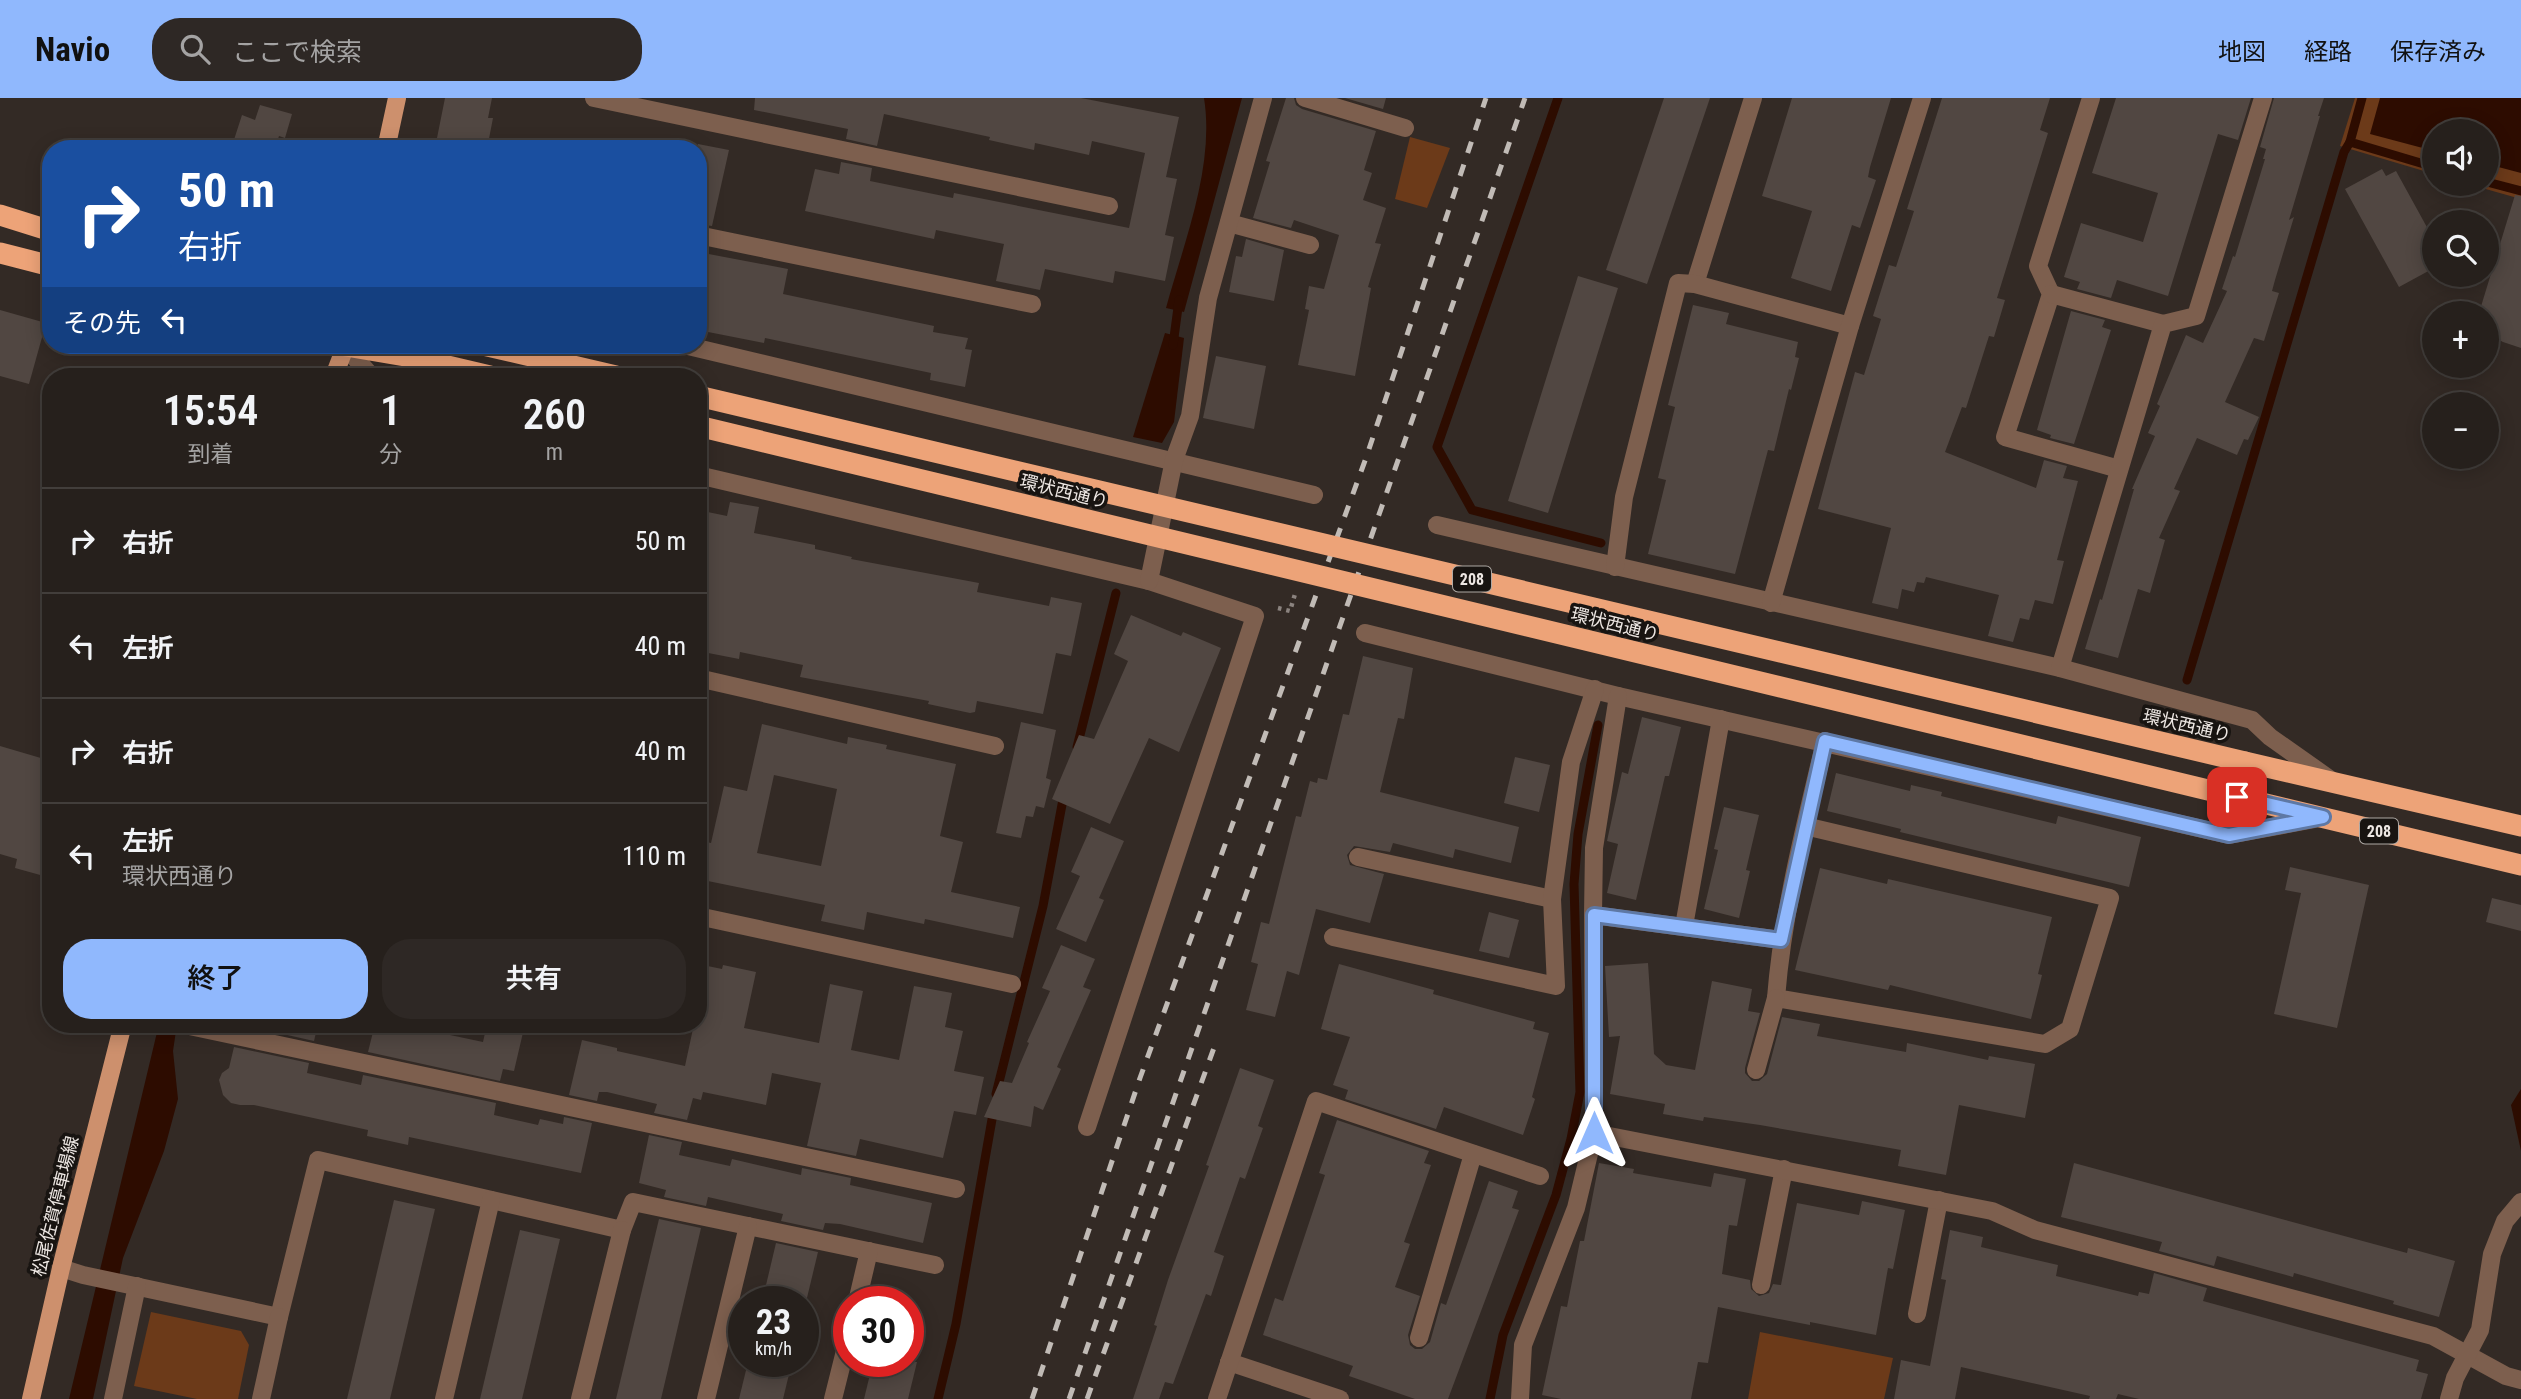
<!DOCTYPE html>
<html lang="ja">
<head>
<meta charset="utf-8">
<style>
  :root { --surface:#26201c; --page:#2e2825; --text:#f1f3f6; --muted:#a4a3a3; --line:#423e3b; --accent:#90b8fd }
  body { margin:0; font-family:"Roboto Condensed","Noto Sans JP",sans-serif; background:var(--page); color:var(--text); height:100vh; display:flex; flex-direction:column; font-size:26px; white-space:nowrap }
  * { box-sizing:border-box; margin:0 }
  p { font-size:23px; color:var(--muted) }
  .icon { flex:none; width:38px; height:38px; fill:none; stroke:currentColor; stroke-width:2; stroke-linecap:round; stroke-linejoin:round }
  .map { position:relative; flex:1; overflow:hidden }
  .drawer { position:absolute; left:42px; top:270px; width:665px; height:665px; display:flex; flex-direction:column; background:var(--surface); border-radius:28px; box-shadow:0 4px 18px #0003,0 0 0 2px var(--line) }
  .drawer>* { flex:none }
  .guide { position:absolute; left:42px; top:42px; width:665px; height:214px; border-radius:28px; box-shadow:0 4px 18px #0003,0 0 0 2px var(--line); background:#1a4fa0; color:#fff; overflow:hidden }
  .fabs { position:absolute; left:2422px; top:21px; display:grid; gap:14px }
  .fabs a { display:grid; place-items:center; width:77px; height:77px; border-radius:50%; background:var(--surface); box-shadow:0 4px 18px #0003,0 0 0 2px var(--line); font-size:35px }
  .speed { position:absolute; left:728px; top:1188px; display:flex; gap:14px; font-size:35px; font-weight:700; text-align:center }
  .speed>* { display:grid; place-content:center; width:91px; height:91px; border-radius:50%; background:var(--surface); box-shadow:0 4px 18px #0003,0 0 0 2px var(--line); line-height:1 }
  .speed small { font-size:18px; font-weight:400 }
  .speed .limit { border:10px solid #d22; background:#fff; color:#111 }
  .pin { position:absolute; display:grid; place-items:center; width:60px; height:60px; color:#fff; margin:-30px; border-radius:14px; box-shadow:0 4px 10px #0006 }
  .me { position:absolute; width:77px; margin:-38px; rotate:0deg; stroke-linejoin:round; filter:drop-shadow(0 0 5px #0008) }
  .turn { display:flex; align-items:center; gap:24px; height:147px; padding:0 21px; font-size:32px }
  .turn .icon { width:91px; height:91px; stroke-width:2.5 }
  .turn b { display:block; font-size:49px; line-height:60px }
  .then { display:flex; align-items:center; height:66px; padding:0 21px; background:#0003; gap:14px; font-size:26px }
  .eta { display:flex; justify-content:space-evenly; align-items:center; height:119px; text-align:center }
  .eta b { font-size:42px; font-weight:600; line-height:49px }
  .button { display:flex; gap:14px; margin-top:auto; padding:14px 21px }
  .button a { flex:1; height:80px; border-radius:28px; background:var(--accent); color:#111; font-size:28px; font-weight:600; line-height:80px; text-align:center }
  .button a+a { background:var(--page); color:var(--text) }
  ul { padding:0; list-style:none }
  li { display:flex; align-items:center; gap:21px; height:105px; padding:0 21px; border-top:2px solid var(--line) }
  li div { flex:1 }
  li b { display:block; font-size:26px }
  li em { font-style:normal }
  header { display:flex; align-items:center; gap:42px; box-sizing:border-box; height:98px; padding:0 35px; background:var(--accent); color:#111 }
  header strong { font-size:33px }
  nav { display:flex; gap:38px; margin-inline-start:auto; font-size:24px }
  .search { width:490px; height:63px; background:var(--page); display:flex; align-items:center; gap:18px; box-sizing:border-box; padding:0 24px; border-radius:28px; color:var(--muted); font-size:26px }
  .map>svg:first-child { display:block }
</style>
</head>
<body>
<header>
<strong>Navio</strong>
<div class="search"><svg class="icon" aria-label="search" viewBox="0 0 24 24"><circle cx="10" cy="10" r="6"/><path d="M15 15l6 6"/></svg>ここで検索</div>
<nav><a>地図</a><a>経路</a><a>保存済み</a></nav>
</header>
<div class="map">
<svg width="2521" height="1301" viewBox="0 0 2521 1301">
  <rect width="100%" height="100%" fill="#332a25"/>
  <!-- green -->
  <g fill="#6c3a19">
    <polygon points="2355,0 2521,0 2521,101 2468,86 2487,86 2487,33 2434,33 2434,76 2340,48"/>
    <polygon points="1410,39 1450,50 1427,110 1395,101"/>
    <polygon points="151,1214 241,1233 249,1247 238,1301 197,1301 134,1288"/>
    <polygon points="1760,1234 1893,1260 1884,1301 1748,1301"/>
  </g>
  <!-- water -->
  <g fill="#2d0c00">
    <path d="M1204,0H1242L1184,214L1166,210C1184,144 1215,68 1204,0Z"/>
    <polygon points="2380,0 2521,0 2521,75 2487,66 2487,33 2434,33 2434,53 2370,36"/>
    <polygon points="1165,235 1184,240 1174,324 1162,345 1133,339"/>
    <polygon points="159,926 177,926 173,953 178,1001 164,1053 123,1160 93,1301 69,1301"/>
    <polygon points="2521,991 2521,1053 2511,1007"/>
  </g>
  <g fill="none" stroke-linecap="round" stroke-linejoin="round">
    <!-- stream -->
    <g stroke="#2d0c00" stroke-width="9">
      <polyline points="1558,0 1437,349 1472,412 1601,445"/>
      <polyline points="2362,0 2350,44 2434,69"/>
      <polyline points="2487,84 2521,93"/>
      <polyline points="1173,247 1179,202"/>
      <polyline points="2187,582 2344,54 2350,44"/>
      <polyline points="1077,649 1116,495"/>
      <polyline points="996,996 1043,808 1064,696"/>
      <polyline points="938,1301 956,1226 994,1010"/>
      <polyline points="1490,1301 1503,1237 1556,1097 1571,1041 1580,994 1574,786 1578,736 1598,627"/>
    </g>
  </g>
  <!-- building -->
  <g fill="#514742" fill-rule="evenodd">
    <polygon points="445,0 492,0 488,20 493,20 487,51 461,51 444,48 445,42 437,40"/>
    <polygon points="755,0 1081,0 1179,19 1166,79 1177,81 1165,137 1174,139 1165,183 1115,173 1113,185 1045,171 1040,192 996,183 1004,146 936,132 934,141 805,113 815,71 839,76 841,64 872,70 870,83 953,100 954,95 1129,130 1145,55 1092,43 1089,57 1035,45 1034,52 989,42 990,39 884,16 877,48 846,41 848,31 754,12"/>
    <polygon points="1286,0 1294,0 1296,7 1302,11 1376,33 1364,72 1372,75 1363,102 1386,110 1375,145 1381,146 1368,189 1371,190 1355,278 1298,267 1309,212 1305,211 1309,188 1324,191 1339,137 1294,122 1291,130 1253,120 1270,64 1266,63"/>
    <polygon points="1345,0 1386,0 1383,11"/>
    <polygon points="1664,0 1710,0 1647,186 1606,172"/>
    <polygon points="1792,0 1891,0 1870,69 1868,79 1876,82 1860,130 1852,127 1831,193 1791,180 1812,113 1762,98"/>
    <polygon points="1942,0 2050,0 2040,32 2048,35 1997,200 2005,202 1994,239 1989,238 1966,310 1962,309 1945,354 2036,390 2044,362 2067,368 2063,380 2078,383 2057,462 2064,463 2053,506 2035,502 2029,522 2020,520 2013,544 1988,538 1999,497 1926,479 1924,485 1917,484 1914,494 1902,491 1898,511 1872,505 1891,430 1818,411 1855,274 1864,277 1881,221 1873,218 1889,167 1896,169 1914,113 1907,111"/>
    <polygon points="2116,0 2251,0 2238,42 2218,36 2168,198 2117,182 2111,200 2077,191 2080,184 2064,179 2081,125 2143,144 2158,95 2092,75"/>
    <polygon points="2274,0 2324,0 2318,18 2320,18 2289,122 2294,119 2275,182 2272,193 2279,195 2264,243 2254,240 2225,304 2259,319 2248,342 2244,341 2237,357 2197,340 2174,391 2180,393 2159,440 2165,442 2150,495 2138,491 2118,560 2085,551 2100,501 2102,502 2134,391 2132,391 2155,338 2148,335 2160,308 2157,306 2186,237 2203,245 2227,193 2222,191 2233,158 2235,159 2265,61 2263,61 2266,51 2260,49"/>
    <polygon points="260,7 292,16 285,40 279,38 275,51 231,51 242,17 255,22"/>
    <polygon points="698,46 729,52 712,128 698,126"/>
    <polygon points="2382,71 2386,78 2396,73 2434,142 2434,170 2399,189 2345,91"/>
    <polygon points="2515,97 2521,98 2521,250 2503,244 2487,235 2487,215 2479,215"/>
    <polygon points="1246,141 1284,152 1274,203 1229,194 1236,158 1242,159"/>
    <polygon points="698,154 788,171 783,196 934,228 933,234 968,240 965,251 972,252 965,289 930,282 931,275 765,240 764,245 698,232"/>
    <polygon points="1578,178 1618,190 1548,415 1508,403"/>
    <polygon points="1693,207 1729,215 1726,226 1798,244 1795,259 1799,260 1791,292 1789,291 1774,353 1768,352 1735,476 1648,456 1666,382 1658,380 1675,309 1668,307"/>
    <polygon points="0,212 46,225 29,286 0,278"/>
    <polygon points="2071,213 2105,222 2102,229 2111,232 2074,346 2050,340 2051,337 2037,332"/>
    <polygon points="1216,258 1266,268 1254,331 1203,320"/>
    <polygon points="730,404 759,409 754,435 815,447 815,451 852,459 851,461 979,485 977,494 1049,508 1051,499 1082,505 1071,558 1056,555 1043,616 977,603 975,614 970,615 928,606 929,603 800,579 803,567 740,554 739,561 698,553 698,412 727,418"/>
    <polygon points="1131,517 1181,538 1183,534 1221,550 1179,654 1149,640 1110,726 1052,701 1079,637 1094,641 1128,563 1114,556"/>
    <polygon points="1363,558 1413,570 1404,621 1398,620 1380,694 1519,729 1511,765 1455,751 1453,760 1393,745 1390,754 1354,748 1347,757 1350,767 1384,776 1370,825 1316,811 1299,877 1287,873 1275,919 1246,912 1258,866 1251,864 1261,824 1269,826 1296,718 1301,719 1310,683 1317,685 1318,680 1327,682 1343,616 1349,617"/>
    <polygon points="1642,619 1681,629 1669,678 1665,678 1636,802 1607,795 1618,746 1607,743 1622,674 1628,676"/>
    <polygon points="1021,624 1056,632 1046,680 1051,682 1044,710 1036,708 1033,719 1026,718 1021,740 996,735"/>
    <path d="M762,626L847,646L848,639L887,647L886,651L956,666L940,738L963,744L951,794L1020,809L1013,840L925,821L924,826L867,814L864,832L821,823L825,807L698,781V742L711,745L724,688L747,693ZM774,677L837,691L821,768L757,755Z"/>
    <polygon points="0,648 51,663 51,780 15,770 17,761 0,756"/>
    <polygon points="1515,659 1550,667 1539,714 1504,705"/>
    <polygon points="1836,675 1910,693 1911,687 1942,694 1941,698 2056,726 2058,718 2141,739 2129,789 1900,734 1901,731 1827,713"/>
    <polygon points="1724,709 1759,717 1746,772 1750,773 1739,820 1704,811 1718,752 1714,751"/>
    <polygon points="1091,729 1124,743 1099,800 1104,802 1086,844 1056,831 1080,778 1071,774"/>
    <polygon points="2290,769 2369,787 2337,930 2274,916 2301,795 2285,792"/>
    <polygon points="1820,770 1887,786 1888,781 2052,819 2038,876 2042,877 2031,921 1890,887 1888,892 1795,872"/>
    <polygon points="2492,800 2521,807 2521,833 2486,824"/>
    <polygon points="1489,814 1519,822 1509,860 1479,853"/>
    <polygon points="1061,847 1095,861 1083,889 1091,892 1057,969 1061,971 1043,1012 1034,1008 1031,1029 984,1019 1000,983 1012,985 1029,945 1027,944 1050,893 1042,890"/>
    <polygon points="1648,865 1654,956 1666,967 1695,972 1712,883 1752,891 1748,913 1760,915 1745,970 1745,975 1752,983 1759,983 1767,976 1782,919 1820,926 1817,938 1906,954 1907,945 1988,962 1989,958 2035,966 2025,1020 1959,1007 1946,1077 1898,1068 1901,1052 1760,1027 1704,1019 1703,1023 1663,1016 1665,1006 1610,996 1620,938 1609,939 1605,868"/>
    <polygon points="698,866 722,871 723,867 756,874 744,930 819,945 830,886 863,893 851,952 899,962 914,888 952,895 945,929 963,933 954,973 984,979 976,1017 954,1013 943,1060 860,1041 856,1058 807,1048 821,985 772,975 766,1007 703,994 701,1002 693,1000 687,1022 654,1015 657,1006 607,994 599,994 597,1003 569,997 582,942 617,950 617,953 685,968 694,926 698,926"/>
    <polygon points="1339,866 1434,892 1433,896 1535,924 1533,931 1549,935 1532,999 1535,1001 1523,1037 1444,1009 1436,1031 1345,1001 1348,992 1333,987 1350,939 1321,931"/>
    <polygon points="239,926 318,926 314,943"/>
    <polygon points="375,926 438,926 436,934 483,944 487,926 525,926 514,973 503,971 500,983 368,954"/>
    <polygon points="234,949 309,965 307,975 361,987 363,977 496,1005 494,1017 538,1027 540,1021 563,1026 564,1019 592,1025 581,1075 409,1039 408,1047 367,1038 368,1032 254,1007 240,1007 231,1005 223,997 219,982 222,975 229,970"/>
    <polygon points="1240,970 1274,982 1258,1028 1263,1030 1245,1081 1240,1079 1214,1154 1224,1158 1211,1198 1206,1196 1173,1286 1165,1284 1159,1301 1133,1301 1157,1228 1154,1227 1168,1182 1209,1068 1206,1067"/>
    <polygon points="1337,1022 1429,1053 1424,1065 1431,1067 1404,1144 1410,1146 1395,1189 1420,1198 1408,1237 1410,1247 1415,1251 1422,1251 1430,1244 1441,1205 1446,1207 1489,1083 1518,1093 1512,1110 1519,1112 1448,1301 1415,1301 1349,1278 1353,1268 1263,1237 1275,1200 1283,1203 1325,1077 1319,1075"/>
    <polygon points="649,1037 682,1044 679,1057 730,1068 732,1061 801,1077 802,1070 851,1080 850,1087 932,1105 923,1145 840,1126 825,1125 823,1132 781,1123 783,1116 708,1099 706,1108 664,1099 666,1092 639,1085"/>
    <polygon points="1599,1065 1634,1071 1633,1075 1711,1089 1714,1075 1746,1081 1737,1128 1729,1127 1722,1176 1750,1182 1751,1191 1759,1198 1769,1195 1773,1186 1781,1187 1797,1105 1859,1117 1862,1103 1905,1112 1893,1171 1888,1170 1876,1237 1810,1224 1810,1227 1718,1209 1708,1265 1698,1264 1691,1301 1561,1301 1542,1297 1561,1208 1567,1209 1580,1143 1584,1143"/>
    <polygon points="2074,1065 2407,1155 2408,1150 2455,1163 2439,1219 2393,1206 2394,1203 2294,1175 2293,1179 2217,1158 2214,1168 2159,1153 2162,1144 2061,1119"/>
    <polygon points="394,1102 435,1111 390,1301 347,1301"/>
    <polygon points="659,1121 701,1130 661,1301 616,1301"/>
    <polygon points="520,1132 560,1141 522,1301 480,1301"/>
    <polygon points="1950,1132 1983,1139 1981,1149 2058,1167 2056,1178 2138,1198 2139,1194 2149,1196 2154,1175 2207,1190 2203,1203 2419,1262 2416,1273 2428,1276 2421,1301 2139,1301 2118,1296 2116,1301 2089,1301 2090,1298 1961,1269 1955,1301 1894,1301 1901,1262 1930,1268 1946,1182 1941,1181"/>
    <polygon points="776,1145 818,1154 806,1204 762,1204"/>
    <polygon points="748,1264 792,1264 783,1301 739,1301"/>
    <polygon points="873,1264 917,1264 908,1301 864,1301"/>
  </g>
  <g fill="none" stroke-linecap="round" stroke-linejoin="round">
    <!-- path -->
    <polyline stroke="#8b837f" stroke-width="4.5" stroke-dasharray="3.5 5" stroke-linecap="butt" points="1278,510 1290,513 1295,496"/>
    <!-- minor -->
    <g stroke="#7d5f4e" stroke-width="18">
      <polyline points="594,0 1109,108"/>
      <polyline points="1305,0 1405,30"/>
      <polyline points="2091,0 2038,168 2051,196 2005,339 2119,371"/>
      <polyline points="1229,125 1310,147"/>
      <polyline points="698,137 1032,206"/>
      <polyline points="1695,186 1753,0"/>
      <polyline points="2051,196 2163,226"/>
      <polyline points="684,247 1314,397"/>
      <polyline points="345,248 371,278"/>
      <polyline points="698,377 1149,483 1255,518 1087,1029"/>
      <polyline points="1437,427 2060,570 2252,622 2270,639 2331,682"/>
      <polyline points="1615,469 1624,399 1678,185 1695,186 1850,228"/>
      <polyline points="1149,483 1174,362 1190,318 1208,200 1263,0"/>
      <polyline points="1771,505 1850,228 1922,0"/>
      <polyline points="1365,535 1618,598 2229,737 2320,720"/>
      <polyline points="2060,570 2163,226 2196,218 2263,0"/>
      <polyline points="698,580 995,648"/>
      <polyline points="1618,598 1594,750 1593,817 1781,842"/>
      <path d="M1805,728L2110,800L2070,931L2045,946L1776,900C1783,812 1805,728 1825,643"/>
      <polyline points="1358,759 1552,801"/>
      <polyline points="1593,817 1594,1035"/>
      <polyline points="698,818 1012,886"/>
      <polyline points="1684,828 1721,621"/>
      <polyline points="1333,839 1556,888 1552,801 1571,664 1595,591"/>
      <polyline points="180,926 956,1091"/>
      <polyline points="1756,972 1776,900"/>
      <polyline points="61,1170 83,1177 279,1219 318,1062 622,1132 633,1104 935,1167"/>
      <polyline points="1761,1187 1784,1071"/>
      <polyline points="857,1204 869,1153"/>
      <polyline points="1917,1216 1939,1102"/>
      <polyline points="1419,1240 1473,1056"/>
      <polyline points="1229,1264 1340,1301"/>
      <polyline points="113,1301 137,1188"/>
      <polyline points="261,1301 279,1219"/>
      <polyline points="444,1301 491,1102"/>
      <polyline points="580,1301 622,1132"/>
      <polyline points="706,1301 748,1128"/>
      <polyline points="833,1301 849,1237"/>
      <polyline points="1217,1301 1316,1003 1540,1078"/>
      <polyline points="1520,1301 1523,1247 1576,1110 1594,1035 1992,1113 2035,1132 2433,1238 2506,1278 2521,1282"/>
      <polyline points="2449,1301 2455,1280 2480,1232 2492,1156 2505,1123 2521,1104"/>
    </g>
    <!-- major -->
    <g stroke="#cd906d" stroke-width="18">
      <polyline points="386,51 397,0"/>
      <polyline points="334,278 346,247"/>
      <polyline points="31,1301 61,1170 123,926"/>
    </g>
    <!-- highway -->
    <g stroke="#eda378" stroke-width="21">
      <polyline points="0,117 51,133"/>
      <polyline points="0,155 51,168"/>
      <polyline points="340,247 405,258 490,278"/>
      <polyline points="483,247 616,278"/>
      <polyline points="2245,664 2521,728"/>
      <polyline points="2237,699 2521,767"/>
    </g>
    <!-- rail -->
    <g stroke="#c1bbb6" stroke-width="5" stroke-dasharray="12 12" stroke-linecap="butt">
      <polyline points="1032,1301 1140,980 1366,360 1486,0"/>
      <polyline points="1069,1301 1525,0"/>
      <polyline points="1087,1301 1215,947"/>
    </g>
    <!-- highway-bridge -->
    <g stroke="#eda378" stroke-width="21">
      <polyline points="698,298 2245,664"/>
      <polyline points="698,328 2237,699"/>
    </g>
  </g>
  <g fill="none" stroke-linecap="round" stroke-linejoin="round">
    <defs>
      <polyline id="route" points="1594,1035 1594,817 1781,842 1825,643 2229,737 2323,719 2237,699"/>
    </defs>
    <!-- route casing -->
    <use href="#route" stroke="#5e78a4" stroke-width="18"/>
    <!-- route -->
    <use href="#route" stroke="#90b8fd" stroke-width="12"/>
  </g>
  <g text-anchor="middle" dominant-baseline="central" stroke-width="7" stroke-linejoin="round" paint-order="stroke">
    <!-- shield labels -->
    <g fill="#181411" stroke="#ada8a4" stroke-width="2">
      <rect x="1453" y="468.5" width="38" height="25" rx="5"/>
      <rect x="2360" y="720.5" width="38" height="25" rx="5"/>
    </g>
    <g font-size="16" font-weight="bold" fill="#ede7e3">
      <text x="1472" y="481">208</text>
      <text x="2379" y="733">208</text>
    </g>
    <!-- street labels -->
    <g font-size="18" fill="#ede7e3" stroke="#181411">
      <text transform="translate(1064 393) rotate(14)">環状西通り</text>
      <text transform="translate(1615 526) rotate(14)">環状西通り</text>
      <text transform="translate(2187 627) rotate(13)">環状西通り</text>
      <text transform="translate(55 1108) rotate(-76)">松尾佐賀停車場線</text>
    </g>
  </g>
</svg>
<div class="fabs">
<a><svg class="icon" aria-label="sound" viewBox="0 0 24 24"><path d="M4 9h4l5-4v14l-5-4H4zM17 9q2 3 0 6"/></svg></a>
<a><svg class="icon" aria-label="search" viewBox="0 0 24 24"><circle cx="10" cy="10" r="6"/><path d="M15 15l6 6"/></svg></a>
<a>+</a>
<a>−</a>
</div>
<div class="speed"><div>23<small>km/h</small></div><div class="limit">30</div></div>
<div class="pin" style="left:2237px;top:699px;background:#d93025"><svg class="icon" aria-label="arrive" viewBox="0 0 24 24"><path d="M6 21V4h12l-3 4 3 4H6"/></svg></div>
<svg class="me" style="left:1594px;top:1035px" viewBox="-20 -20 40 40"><path d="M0-17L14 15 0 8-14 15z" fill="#90b8fd" stroke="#fff" stroke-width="4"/></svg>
<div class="guide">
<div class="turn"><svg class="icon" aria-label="right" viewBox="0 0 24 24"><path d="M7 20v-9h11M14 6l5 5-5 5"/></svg><div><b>50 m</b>右折</div></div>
<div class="then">その先<svg class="icon" aria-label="left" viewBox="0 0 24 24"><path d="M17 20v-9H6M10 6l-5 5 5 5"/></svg></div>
</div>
<section class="drawer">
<div class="eta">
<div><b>15:54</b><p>到着</p></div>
<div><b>1</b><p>分</p></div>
<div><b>260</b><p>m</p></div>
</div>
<ul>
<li><svg class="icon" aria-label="right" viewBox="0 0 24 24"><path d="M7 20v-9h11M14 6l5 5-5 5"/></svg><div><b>右折</b></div><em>50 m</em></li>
<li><svg class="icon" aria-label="left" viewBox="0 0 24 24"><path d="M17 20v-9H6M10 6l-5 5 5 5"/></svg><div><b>左折</b></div><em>40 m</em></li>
<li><svg class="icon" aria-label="right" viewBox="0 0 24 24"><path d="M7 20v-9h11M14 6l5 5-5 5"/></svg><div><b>右折</b></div><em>40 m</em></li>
<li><svg class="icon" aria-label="left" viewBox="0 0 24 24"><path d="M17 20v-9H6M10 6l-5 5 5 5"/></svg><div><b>左折</b><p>環状西通り</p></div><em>110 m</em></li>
</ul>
<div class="button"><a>終了</a><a>共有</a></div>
</section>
</div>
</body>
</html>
